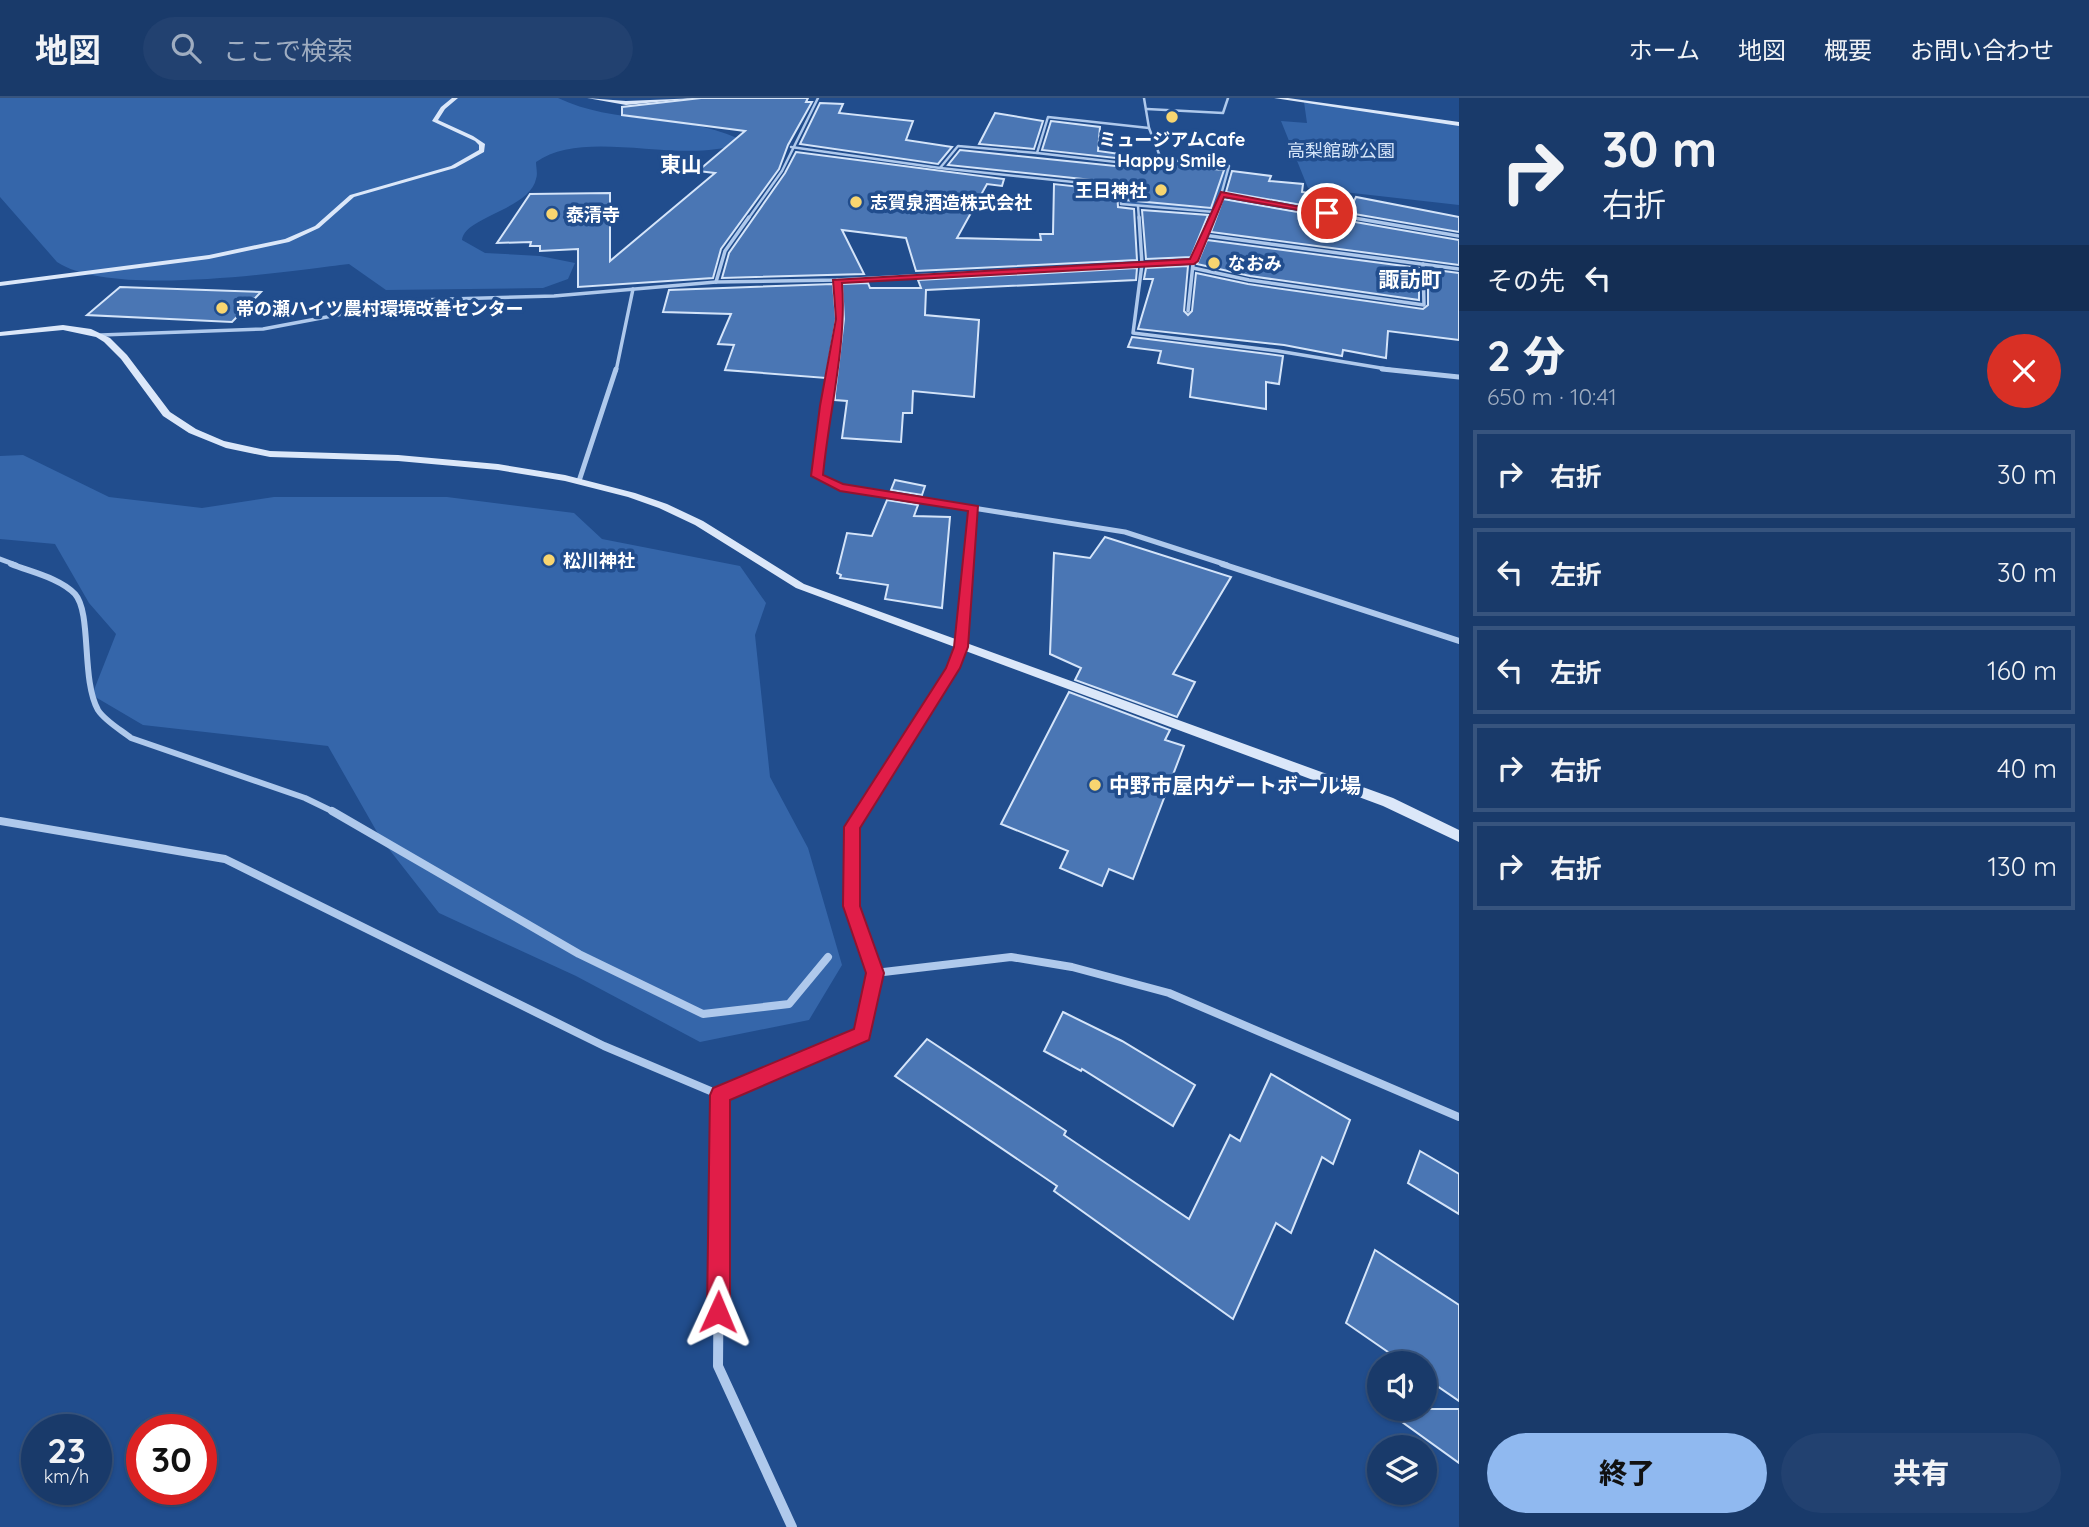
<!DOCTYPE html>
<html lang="ja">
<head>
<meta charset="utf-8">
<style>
  :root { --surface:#193a6a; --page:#224170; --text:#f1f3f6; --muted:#9fadc1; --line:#37547e; --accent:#90b9f0 }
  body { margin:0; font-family:Quicksand,"Noto Sans JP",sans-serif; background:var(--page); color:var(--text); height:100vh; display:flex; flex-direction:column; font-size:26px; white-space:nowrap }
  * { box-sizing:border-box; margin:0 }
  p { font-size:23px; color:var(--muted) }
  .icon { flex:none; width:38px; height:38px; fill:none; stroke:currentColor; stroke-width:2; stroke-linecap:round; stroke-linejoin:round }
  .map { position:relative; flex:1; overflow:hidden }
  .sheet { display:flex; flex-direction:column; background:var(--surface); width:630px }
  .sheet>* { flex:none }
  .banner { background:#193a6a; color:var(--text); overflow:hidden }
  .controls { position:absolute; left:1367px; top:1253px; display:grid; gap:14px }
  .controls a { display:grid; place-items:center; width:70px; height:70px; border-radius:50%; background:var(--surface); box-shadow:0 2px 5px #0004,0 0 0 2px var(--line); font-size:35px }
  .speed { position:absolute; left:21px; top:1316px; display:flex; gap:14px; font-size:35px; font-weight:700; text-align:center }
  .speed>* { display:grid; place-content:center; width:91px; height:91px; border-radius:50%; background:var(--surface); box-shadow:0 2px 5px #0004,0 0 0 2px var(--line); line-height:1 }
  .speed small { font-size:18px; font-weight:400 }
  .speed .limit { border:10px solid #d22; background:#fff; color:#111 }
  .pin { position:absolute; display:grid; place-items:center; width:60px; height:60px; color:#fff; margin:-30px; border:4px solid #fff; border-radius:50%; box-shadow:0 2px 7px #0007 }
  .me { position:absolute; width:77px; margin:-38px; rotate:1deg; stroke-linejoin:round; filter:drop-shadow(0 0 5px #0008) }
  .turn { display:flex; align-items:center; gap:24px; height:147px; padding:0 28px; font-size:32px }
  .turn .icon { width:91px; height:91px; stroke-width:2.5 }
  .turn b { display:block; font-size:49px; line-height:60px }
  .then { display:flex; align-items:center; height:66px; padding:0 28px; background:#0003; gap:14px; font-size:26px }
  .round { display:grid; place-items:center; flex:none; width:74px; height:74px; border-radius:37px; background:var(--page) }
  .head { display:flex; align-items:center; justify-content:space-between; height:119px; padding:0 28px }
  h1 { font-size:42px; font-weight:800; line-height:52px }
  .cta { display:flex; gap:14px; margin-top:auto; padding:14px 28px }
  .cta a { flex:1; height:80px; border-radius:42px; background:var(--accent); color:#111; font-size:28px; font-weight:800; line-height:80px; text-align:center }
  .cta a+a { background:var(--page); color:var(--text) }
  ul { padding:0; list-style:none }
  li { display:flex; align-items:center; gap:21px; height:88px; margin:0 14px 10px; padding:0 14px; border:4px solid var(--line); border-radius:0px }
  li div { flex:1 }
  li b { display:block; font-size:26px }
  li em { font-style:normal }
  header { display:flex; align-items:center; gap:42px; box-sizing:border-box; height:98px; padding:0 35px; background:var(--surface); border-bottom:2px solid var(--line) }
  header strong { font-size:33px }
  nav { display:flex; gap:38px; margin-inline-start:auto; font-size:24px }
  .search { width:490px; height:63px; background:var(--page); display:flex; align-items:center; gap:18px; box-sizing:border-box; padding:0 24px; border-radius:38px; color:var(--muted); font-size:26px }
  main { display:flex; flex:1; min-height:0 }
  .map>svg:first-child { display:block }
</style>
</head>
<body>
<header>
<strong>地図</strong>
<div class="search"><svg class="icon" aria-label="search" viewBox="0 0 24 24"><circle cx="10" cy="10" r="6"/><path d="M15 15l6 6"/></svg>ここで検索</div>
<nav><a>ホーム</a><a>地図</a><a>概要</a><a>お問い合わせ</a></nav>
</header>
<main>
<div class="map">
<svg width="1459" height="1429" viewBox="0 0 1459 1429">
  <rect width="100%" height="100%" fill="#214d8d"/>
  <!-- green -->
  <g fill="#3566aa">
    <path d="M0,0H558C614,27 681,15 737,40L738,46C680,67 584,29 536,64C536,69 538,76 536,81C530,111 464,119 462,142L485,155L540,158L575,165L568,181L543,190L386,192L349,166C283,174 111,200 57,164L0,99Z"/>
    <polygon points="1304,4 1459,26 1459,107 1308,90 1281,23 1307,25"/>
    <polygon points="1142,60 1229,68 1214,114 1121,106 1125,65"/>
    <polygon points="23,357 109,399 202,410 274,399 447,399 574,415 602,441 740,468 766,505 755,537 770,679 808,750 842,867 809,922 700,944 576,878 439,815 381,741 328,648 143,627 92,597 116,536 89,505 55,446 0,441 0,358"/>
  </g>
  <!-- building -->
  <g fill="#4a76b4" stroke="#d4e4f9" stroke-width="2">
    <polygon points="701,0 808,0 806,4 812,4 788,47 779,71 721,151 713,180 578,189 578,151 540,153 540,148 530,148 531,144 497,145 530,96 610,95 610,163 715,75 698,73 745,33 622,17 622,9"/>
    <polygon points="820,5 843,6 839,15 913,23 906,42 952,49 938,66 800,46"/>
    <polygon points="995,15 1043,23 1034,51 979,46"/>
    <polygon points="1051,23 1100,29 1098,53 1134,58 1125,61 1042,52"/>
    <polygon points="960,52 1125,69 1142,64 1224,72 1211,110 1125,102 1125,88 1121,85 948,67"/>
    <polygon points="796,54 1004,81 1002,88 987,86 957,140 1041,142 1040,136 1053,136 1054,86 1117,93 1118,109 1134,111 1137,162 916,173 906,140 842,132 864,176 722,180 729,155 785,75"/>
    <polygon points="1232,73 1271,78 1269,83 1303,86 1302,94 1354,103 1356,99 1459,119 1459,134 1226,94"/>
    <polygon points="1223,101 1459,142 1459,167 1211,134"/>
    <polygon points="1142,112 1208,117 1191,159 1146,161"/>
    <polygon points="1207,142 1419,170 1419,202 1250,178 1197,166"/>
    <polygon points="1188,168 1184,213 1188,217 1192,213 1196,175 1248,186 1423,211 1428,207 1428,171 1459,175 1459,242 1388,233 1386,260 1343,252 1342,258 1284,247 1138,231 1153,181 1144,181 1146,170"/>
    <polygon points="1137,170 1136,182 926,192 925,217 979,222 974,299 913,293 912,315 903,315 901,344 842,340 847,303 835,302 835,296 844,221 842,186 868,185 870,190 921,190 918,182"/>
    <polygon points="833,186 836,221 826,280 725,272 734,247 718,246 731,216 663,214 669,192"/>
    <polygon points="120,189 261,194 232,224 87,217"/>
    <polygon points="1132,239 1283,258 1279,286 1266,284 1266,311 1190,299 1193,271 1158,265 1161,253 1128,249"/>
    <polygon points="895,382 925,388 922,397 891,392"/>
    <polygon points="887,402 918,407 914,418 950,419 942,510 885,501 888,487 840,480 841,477 837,475 847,435 872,438"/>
    <polygon points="1105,439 1231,479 1173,576 1195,584 1177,619 1075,582 1081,570 1050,556 1054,455 1090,460"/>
    <polygon points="1069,594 1170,632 1165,642 1184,648 1133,781 1109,771 1102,788 1060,770 1068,753 1001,726"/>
    <polygon points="1063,914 1122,943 1195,987 1173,1028 1082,971 1081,973 1044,953"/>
    <polygon points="927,941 1066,1033 1064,1037 1189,1121 1230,1037 1240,1043 1271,976 1350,1022 1333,1066 1322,1059 1291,1135 1276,1125 1233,1221 1054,1093 1057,1088 895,978"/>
    <polygon points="1420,1053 1459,1076 1459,1116 1408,1085"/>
    <polygon points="1375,1152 1459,1207 1459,1303 1424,1279 1424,1265 1404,1265 1346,1225"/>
    <polygon points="1384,1311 1459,1311 1459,1365"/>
  </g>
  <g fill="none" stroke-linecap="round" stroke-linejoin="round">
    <!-- street-far5 -->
    <g stroke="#afc9ec" stroke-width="2.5">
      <polyline points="1144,0 1149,30 1161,61 1229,68 1221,97"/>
      <polyline points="1147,11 1223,15 1228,0"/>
      <polyline points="791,49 940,70 958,48 1037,55 1048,19 1149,30"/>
      <polyline points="1037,55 1125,65 1142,60 1161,61"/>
      <polyline points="940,70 1121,89 1121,106 1214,114"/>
      <polyline points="1138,108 1139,121"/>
      <polyline points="748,121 782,73 818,0"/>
      <polyline points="1211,121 1221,97 1358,121"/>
    </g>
    <!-- street-far4 -->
    <g stroke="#afc9ec" stroke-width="3.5">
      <polyline points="1139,119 1142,166 1133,235 1278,253 1399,273"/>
      <polyline points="1348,119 1459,138"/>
      <polyline points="1203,137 1459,171"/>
      <polyline points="1193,170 1249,182 1424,207 1423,166"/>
      <polyline points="716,184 725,153 749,119"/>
      <polyline points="1188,213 1193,166"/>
      <polyline points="101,237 263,231 417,202 554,198 716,184 837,182 1194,163 1212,119"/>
      <polyline points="616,273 633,191"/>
      <polyline points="832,273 840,221 837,182"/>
    </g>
    <!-- street-far3 -->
    <g stroke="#afc9ec" stroke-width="5">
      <polyline points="833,271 817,378 840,389 1125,434 1227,467"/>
      <polyline points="1382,271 1459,279"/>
      <polyline points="579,383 616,271"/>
      <polyline points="0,461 16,467"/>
      <polyline points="969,467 974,410"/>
    </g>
    <!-- street-far2 -->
    <g stroke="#afc9ec" stroke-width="6">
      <path d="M11,466C31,474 60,480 75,496C92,515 81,582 98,612C105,623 121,632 131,640L305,700L336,715"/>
      <polyline points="1222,466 1459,543"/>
      <polyline points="861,715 953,570 961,549 969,466"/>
    </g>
    <!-- street-far1 -->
    <g stroke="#afc9ec" stroke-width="8">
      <polyline points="332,713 579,856 703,916 789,906 828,859"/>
      <polyline points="0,723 225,761 604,948 720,997"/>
      <polyline points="875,875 1011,859 1072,869 1169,895 1459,1019"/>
      <polyline points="720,1029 720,997 862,936 875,875 851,808 852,729 862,713"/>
    </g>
    <!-- street -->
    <polyline stroke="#afc9ec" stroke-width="10" points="720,1027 718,1268 792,1429"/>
    <!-- secondary -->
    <g fill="#dbe7f9" fill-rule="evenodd">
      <polygon points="452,0 458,0 445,11 438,22 473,38 485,46 484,54 455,70 354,99 319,130 289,144 209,161 0,188 0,184 209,157 285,141 315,128 350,97 451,68 479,52 479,47 475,43 432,23 441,9"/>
      <polygon points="587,0 626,3 698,0 626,7"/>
      <polygon points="1274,0 1288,0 1459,24 1459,28"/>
      <polygon points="63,227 91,231 110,240 127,257 170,314 196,331 224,343 270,353 398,357 498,366 565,377 635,395 667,406 703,423 804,486 1393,700 1459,732 1459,744 1383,708 796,490 695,427 659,410 628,399 565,383 498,372 398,363 270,359 226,350 189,335 163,318 121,261 104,244 96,239 63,232 0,238 0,234"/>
    </g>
  </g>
  <!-- route -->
  <path fill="#e11d48" stroke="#92132f" stroke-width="2" d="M1221,94L1331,115L1327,117L1224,99L1198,163L1194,166L842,185C847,246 829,314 823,377L843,386L978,408L968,549L960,570L860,730V808L884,875L869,942L730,1002V1214L726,1222L718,1225L710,1222L707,1214L710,997L713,990L854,931L866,875L843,808L844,729L946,570L954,549L968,413L840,393L811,378L820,308L836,221L833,182L1190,161Z"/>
  <!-- markers -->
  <g fill="#f8d570" stroke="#214d8d" stroke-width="2.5">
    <circle cx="1172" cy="19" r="7"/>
    <circle cx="1161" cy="92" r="7"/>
    <circle cx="856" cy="104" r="7"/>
    <circle cx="552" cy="116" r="7"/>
    <circle cx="1214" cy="165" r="7"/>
    <circle cx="222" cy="210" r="7"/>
    <circle cx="549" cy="462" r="7"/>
    <circle cx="1095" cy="687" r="7"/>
  </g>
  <g text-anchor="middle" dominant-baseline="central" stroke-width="7" stroke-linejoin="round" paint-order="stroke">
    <!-- far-poi labels -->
    <g font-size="18" font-weight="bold" fill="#fff" stroke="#214d8d" text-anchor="start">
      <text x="1172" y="41" text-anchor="middle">ミュージアムCafe<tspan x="1172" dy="21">Happy Smile</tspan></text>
      <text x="1147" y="92" text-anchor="end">王日神社</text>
      <text x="870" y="104">志賀泉酒造株式会社</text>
      <text x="566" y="116">泰清寺</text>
      <text x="1228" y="165">なおみ</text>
      <text x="236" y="210">帯の瀬ハイツ農村環境改善センター</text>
      <text x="563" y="462">松川神社</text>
    </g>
    <!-- far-park labels -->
    <g font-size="18" fill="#d4e4f9" stroke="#214d8d">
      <text x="1341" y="52">高梨館跡公園</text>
    </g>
    <!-- far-quarter labels -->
    <g font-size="21" font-weight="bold" fill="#fff" stroke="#214d8d">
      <text x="681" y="66">東山</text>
      <text x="1410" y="181">諏訪町</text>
    </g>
    <!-- poi labels -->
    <g font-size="21" font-weight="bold" fill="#fff" stroke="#214d8d" text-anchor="start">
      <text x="1109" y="687">中野市屋内ゲートボール場</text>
    </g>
  </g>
</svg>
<div class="controls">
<a><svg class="icon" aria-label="sound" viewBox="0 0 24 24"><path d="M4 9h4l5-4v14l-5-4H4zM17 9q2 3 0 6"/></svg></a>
<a><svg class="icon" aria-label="layers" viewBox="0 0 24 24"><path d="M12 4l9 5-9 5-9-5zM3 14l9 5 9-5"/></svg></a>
</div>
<div class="speed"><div>23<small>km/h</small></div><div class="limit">30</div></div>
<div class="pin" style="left:1327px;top:115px;background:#d93025"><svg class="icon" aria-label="arrive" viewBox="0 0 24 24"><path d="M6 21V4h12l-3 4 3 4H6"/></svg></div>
<svg class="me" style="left:718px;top:1214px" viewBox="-20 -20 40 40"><path d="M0-17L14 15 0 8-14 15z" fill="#e11d48" stroke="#fff" stroke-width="4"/></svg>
</div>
<section class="sheet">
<div class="banner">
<div class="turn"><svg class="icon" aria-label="right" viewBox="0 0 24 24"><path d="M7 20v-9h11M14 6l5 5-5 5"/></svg><div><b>30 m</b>右折</div></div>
<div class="then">その先<svg class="icon" aria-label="left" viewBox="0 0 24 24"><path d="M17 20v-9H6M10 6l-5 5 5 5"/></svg></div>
</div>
<div class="head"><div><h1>2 分</h1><p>650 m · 10:41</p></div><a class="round" style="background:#d93025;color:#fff"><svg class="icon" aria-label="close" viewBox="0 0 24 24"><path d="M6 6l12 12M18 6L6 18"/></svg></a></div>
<ul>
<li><svg class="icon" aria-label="right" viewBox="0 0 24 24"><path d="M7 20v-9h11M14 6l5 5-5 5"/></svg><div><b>右折</b></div><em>30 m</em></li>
<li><svg class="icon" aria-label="left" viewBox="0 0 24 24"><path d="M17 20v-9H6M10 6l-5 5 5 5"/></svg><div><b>左折</b></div><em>30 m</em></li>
<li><svg class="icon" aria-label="left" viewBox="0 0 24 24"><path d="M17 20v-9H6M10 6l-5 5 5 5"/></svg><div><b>左折</b></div><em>160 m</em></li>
<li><svg class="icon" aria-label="right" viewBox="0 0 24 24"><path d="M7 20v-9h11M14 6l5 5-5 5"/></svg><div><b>右折</b></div><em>40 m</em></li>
<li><svg class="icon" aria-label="right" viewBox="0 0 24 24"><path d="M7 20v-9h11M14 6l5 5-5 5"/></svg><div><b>右折</b></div><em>130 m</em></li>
</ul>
<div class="cta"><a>終了</a><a>共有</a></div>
</section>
</main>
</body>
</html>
